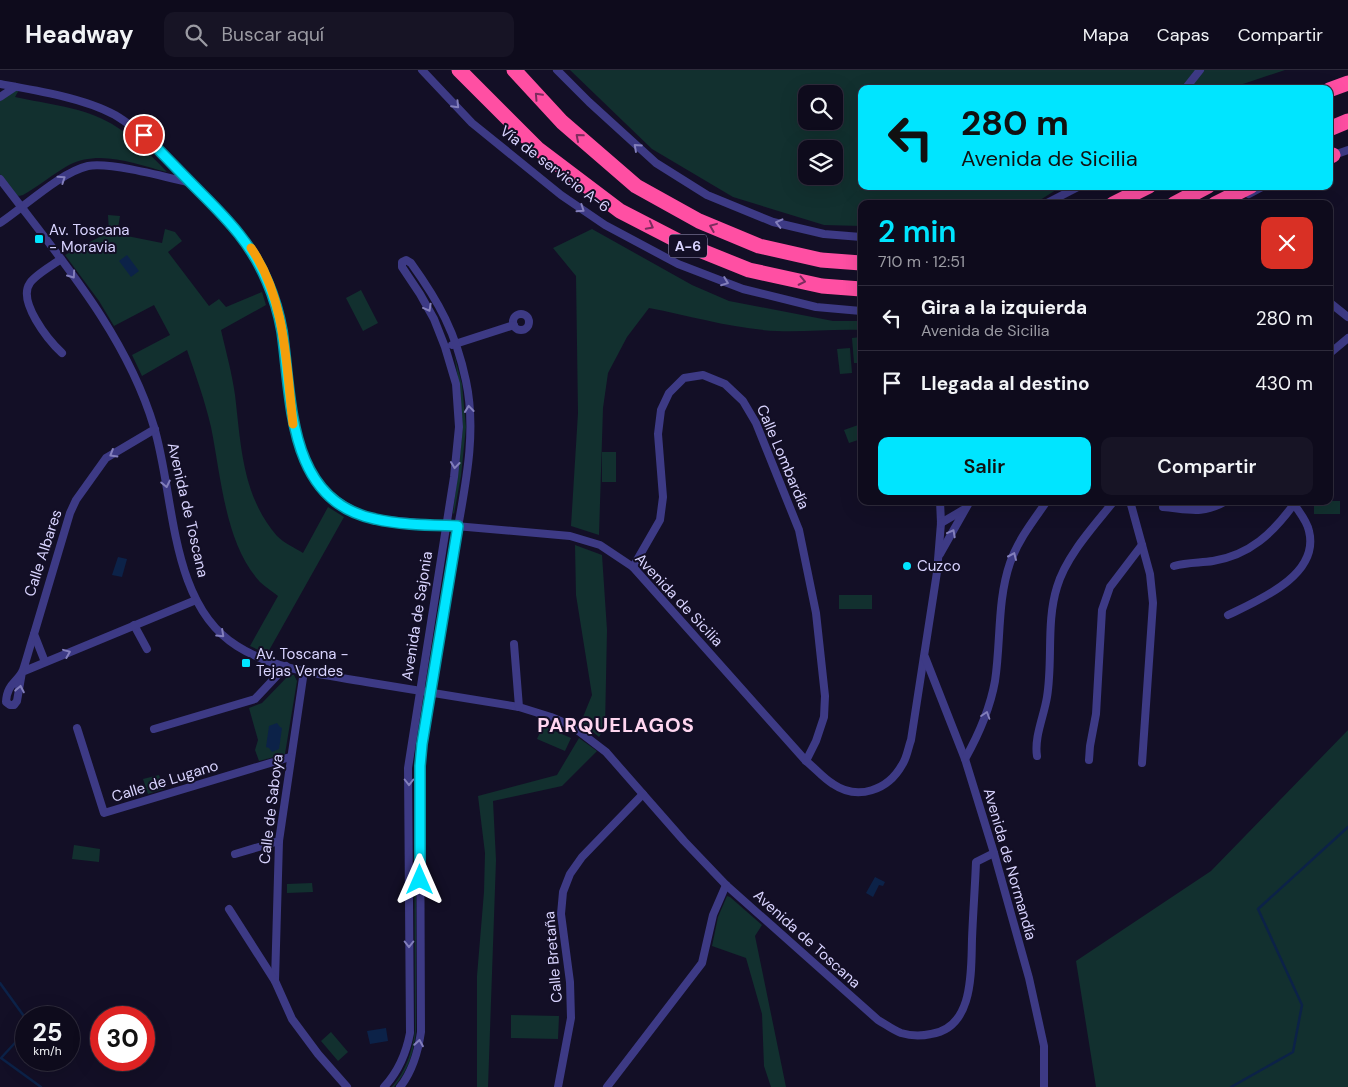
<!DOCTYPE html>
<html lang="es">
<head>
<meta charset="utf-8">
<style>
  :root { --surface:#0e0b1c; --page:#171425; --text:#f1f3f6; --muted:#9b9ba3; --line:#2e2b3b; --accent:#00e5ff }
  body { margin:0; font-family:"DM Sans",sans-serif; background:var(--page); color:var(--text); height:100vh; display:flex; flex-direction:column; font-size:19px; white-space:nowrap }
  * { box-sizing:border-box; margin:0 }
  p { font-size:16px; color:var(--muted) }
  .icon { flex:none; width:28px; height:28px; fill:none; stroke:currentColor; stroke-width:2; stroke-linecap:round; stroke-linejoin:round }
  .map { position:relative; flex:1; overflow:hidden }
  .panel { position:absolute; left:858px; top:130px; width:475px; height:305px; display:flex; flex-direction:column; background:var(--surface); border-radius:10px; box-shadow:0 5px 20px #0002,0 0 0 1px var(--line) }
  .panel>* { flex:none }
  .banner { position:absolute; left:858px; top:15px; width:475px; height:105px; border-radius:10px; box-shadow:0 5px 20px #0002,0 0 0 1px var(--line); background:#00e5ff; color:#111; overflow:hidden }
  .tools { position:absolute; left:798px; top:15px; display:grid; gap:10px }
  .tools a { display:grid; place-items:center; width:45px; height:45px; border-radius:10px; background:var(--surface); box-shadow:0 5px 20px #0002,0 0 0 1px var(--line); font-size:25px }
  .speed { position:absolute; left:15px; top:936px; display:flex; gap:10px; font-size:25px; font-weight:700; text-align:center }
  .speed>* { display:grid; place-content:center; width:65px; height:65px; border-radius:50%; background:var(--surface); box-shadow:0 5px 20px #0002,0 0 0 1px var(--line); line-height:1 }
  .speed small { font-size:12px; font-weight:400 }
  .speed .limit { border:8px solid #d22; background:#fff; color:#111 }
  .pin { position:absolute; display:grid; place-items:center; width:42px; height:42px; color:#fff; margin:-21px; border:2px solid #fff; border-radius:50%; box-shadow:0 1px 5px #0007 }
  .me { position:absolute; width:55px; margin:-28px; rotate:0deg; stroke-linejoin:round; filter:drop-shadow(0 0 4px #0008) }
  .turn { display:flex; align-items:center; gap:18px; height:105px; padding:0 20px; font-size:22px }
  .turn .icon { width:65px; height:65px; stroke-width:2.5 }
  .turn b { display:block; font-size:35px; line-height:42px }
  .round { display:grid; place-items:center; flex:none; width:52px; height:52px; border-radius:10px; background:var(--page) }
  .overview { display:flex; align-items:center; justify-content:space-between; height:85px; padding:0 20px }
  h1 { font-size:30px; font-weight:600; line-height:38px; color:var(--accent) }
  .action { display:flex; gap:10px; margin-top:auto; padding:10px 20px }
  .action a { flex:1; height:58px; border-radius:10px; background:var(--accent); color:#111; font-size:20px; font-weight:600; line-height:58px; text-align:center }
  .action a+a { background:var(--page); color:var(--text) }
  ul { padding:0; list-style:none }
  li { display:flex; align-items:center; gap:15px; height:65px; padding:0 20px; border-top:1px solid var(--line) }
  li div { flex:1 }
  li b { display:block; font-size:19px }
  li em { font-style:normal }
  header { display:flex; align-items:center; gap:30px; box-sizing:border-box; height:70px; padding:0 25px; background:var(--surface); border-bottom:1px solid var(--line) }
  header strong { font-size:24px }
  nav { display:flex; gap:28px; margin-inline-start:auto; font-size:18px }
  .search { width:350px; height:45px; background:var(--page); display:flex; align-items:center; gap:12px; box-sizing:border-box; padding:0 18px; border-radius:10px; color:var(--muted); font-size:19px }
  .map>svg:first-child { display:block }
</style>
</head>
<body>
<header>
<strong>Headway</strong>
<div class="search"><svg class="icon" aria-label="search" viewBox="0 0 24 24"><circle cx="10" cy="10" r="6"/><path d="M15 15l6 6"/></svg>Buscar aquí</div>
<nav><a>Mapa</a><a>Capas</a><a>Compartir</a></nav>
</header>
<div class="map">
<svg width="1348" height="1017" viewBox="0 0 1348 1017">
  <rect width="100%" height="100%" fill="#130f26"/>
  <!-- green -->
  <g fill="#12302f" fill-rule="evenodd">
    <path d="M570,0H1285L1228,19H861V116H1062L1034,134H861V156L824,155L733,127L652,79ZM806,24H834V51H806ZM806,79H834V106H806Z"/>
    <path d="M16,20H19L15,27C47,34 83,37 112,54C133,67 151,85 167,102C135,94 100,79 69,95C53,104 39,116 23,125L19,126L13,123L0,104V31Z"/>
    <path d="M108,145L120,146L117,164L162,173L165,159L175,162L182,171L168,182L209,236L219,229L226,237L262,222L266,235L221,260C226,282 232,303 235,325C241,374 242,426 277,466C284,473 295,478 303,483L328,437L344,447L267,584L250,576L278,526C272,521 265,517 260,512C225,474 221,406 211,357C205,331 196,306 187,280L142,306L132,285L170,265L154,235L114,256L99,231L65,185L109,162Z"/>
    <path d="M592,159L692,215L729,231L833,251H861V260C833,259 805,262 777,261C734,259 691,246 649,238L627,267L608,303L603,338L599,465L571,456L578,343L576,206L553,178Z"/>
    <polygon points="361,220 378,253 363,261 346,228"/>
    <polygon points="861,267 861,293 854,293 852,268"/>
    <polygon points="850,278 852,303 840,304 837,279"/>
    <polygon points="454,284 462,314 466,357 461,406 454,444 453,443 463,357 459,314"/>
    <polygon points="861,354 861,369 849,373 844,360"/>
    <rect x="602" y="382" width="14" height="30"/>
    <rect x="1314" y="431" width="26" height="13"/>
    <polygon points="450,471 428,610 426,611 426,610"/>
    <polygon points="575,475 602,485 607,560 605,657 599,667 581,652 592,625 576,525"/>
    <rect x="839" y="525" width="33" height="14"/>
    <polygon points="289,605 294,605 297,611 285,684 259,691 255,680 258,670 249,638 262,633"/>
    <path d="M423,633L416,696V961C414,982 408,1001 394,1017H392C406,1001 412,982 415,961L414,696Z"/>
    <polygon points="543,656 571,668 565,681 537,669"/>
    <polygon points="1348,660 1348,1017 1096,1017 1076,891 1211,801"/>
    <polygon points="579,668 597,681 562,716 493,731 496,790 488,1017 477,1017 477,906 484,822 485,783 478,726 557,705"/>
    <polygon points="159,705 164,719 148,724 143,709"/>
    <polygon points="74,775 100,779 99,792 72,789"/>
    <polygon points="312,813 313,822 287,823 287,814"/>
    <polygon points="727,826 730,827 762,855 755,866 786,1017 771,1017 764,996 762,944 746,888 712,876 718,847"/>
    <polygon points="511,945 559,946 558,969 511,968"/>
    <polygon points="331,962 348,982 338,991 321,971"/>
  </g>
  <!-- water -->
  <g fill="#0c2248">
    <polygon points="127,185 139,201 131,207 119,191"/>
    <polygon points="118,487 127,489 122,507 112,505"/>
    <polygon points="277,653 280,657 282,658 279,679 272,682 269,678 266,677 269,656"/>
    <polygon points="875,807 885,812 883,816 879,815 873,827 866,823"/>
    <polygon points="386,958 388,971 370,974 367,961"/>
  </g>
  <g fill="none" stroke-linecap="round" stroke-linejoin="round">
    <!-- stream -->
    <g stroke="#0c2248" stroke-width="2.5">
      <polyline points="0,913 26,949"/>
      <polyline points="26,961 1,988 41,1017"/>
      <polyline points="1231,1017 1293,982 1302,935 1258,839 1348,757"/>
    </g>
    <!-- street -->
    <g stroke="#3d3a85" stroke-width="8">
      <polyline points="422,0 472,53 561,125 605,155 678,194 743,219 816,237 861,241"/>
      <polyline points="557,0 589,32 656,93 707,125 773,152 824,164 861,167"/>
      <path d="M0,14C35,20 84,28 115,45C125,51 134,58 144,65C164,85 184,106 205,127C225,147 246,168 259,194C270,214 277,235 281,258C296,336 280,419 375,449L570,466L600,475L633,497L806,691C815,698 823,708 833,714C858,731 888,720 902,695C907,688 908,678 911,670L937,502L941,453L940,431"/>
      <polyline points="1185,19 1200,0"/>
      <polyline points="0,27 15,17"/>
      <polyline points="1331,86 1348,80"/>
      <path d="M0,109C58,186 126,263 154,357C175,426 169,534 237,576C276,601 327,605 372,613C421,621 470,629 519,637L551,647L572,656L606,682L684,771L726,815L878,950C885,954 893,960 901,963C911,966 922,966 931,964C974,958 971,901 972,869C973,843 975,818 976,792L994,783"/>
      <polyline points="1249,124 1264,116"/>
      <polyline points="1045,134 1080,116"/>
      <path d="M0,153C24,137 61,102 88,96C111,92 166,107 191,113"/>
      <path d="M61,189C53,195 35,205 30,213C17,231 48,270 62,283"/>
      <polyline points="1329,232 1348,247"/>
      <circle cx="521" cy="252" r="8"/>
      <polyline points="452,275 514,255"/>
      <polyline points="1329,284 1348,268"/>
      <polyline points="1130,431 1150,504 1153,533 1142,693"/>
      <path d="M1163,437C1188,439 1202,445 1226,431"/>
      <polyline points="941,453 963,440"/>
      <polyline points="940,484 970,431"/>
      <path d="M1174,496C1187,492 1200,493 1213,491C1250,485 1273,463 1294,434"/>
      <polyline points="633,497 660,450 663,427 658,364 661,340 669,323 684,308 703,305 725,314 743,331 756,353 799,460 816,543 825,626 824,647 816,671 806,691"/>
      <path d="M1228,545C1259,530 1320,505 1309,461C1307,451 1299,442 1294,434L1295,431"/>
      <polyline points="134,555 147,579"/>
      <path d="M34,564C30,576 27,588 23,600C18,612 7,613 6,632L10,635H14L17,631L22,602L196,530"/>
      <polyline points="514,574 519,637"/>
      <polyline points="925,587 965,689 994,783 1029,908 1044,976 1044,1017"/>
      <polyline points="45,592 34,564 70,443 76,430 106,388 155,359"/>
      <polyline points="304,601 279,771 275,911 292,949 318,984 347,1017"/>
      <polyline points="77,658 104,743 290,687"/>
      <polyline points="154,659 255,629 286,596"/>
      <path d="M1037,686C1034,667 1044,646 1047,627C1053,591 1046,552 1057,517C1066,486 1094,456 1114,431"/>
      <path d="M965,689C979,664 990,639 995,611C1001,572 997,531 1010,493C1018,470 1033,451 1047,431"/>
      <polyline points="1089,690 1090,676 1096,644 1102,540 1110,517 1142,475"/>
      <polyline points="235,784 279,771"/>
      <polyline points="229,839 275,911"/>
      <path d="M384,1017C399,1001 406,984 410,963L408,698L454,407L459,357L456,314L445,277L434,249L420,224L402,197V192L406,190L411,193C439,232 456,263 466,311C478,367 463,425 454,480C443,545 432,609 422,674L420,696L421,962C418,982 413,1001 400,1017"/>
      <polyline points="558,1017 571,948 570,912 561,844 563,822 570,804 582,787 643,724"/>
      <polyline points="607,1017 702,893 713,845 726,815"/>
    </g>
    <!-- highway -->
    <g stroke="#ff4fa3" stroke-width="15">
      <polyline points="459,0 538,79 620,141 682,173 749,200 822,216 861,219"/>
      <polyline points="514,0 562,52 636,116 699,151 759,176 821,190 861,193"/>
      <polyline points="1329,20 1348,13"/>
      <polyline points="1329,59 1348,51"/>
      <polyline points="1329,87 1333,85"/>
      <polyline points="1113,134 1149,116"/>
      <polyline points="1174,134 1208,116"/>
      <polyline points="1215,134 1251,116"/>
    </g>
  </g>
  <!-- one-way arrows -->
  <defs><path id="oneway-chevron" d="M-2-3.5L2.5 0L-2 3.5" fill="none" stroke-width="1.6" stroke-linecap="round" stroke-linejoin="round" transform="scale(1.25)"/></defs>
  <g stroke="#7d2c5e">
    <use href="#oneway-chevron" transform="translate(538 26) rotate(-133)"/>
    <use href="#oneway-chevron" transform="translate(579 67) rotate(-139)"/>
    <use href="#oneway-chevron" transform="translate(650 156) rotate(28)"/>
    <use href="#oneway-chevron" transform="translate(713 157) rotate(-158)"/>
    <use href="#oneway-chevron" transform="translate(802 211) rotate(12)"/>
  </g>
  <g stroke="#837fbc">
    <use href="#oneway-chevron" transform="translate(456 35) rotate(46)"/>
    <use href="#oneway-chevron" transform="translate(637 77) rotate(-138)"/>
    <use href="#oneway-chevron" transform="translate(62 109) rotate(-34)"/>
    <use href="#oneway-chevron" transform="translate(581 139) rotate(34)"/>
    <use href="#oneway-chevron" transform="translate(779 153) rotate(-166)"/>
    <use href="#oneway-chevron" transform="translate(72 205) rotate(55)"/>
    <use href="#oneway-chevron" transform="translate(725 212) rotate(21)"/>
    <use href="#oneway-chevron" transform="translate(428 238) rotate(61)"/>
    <use href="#oneway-chevron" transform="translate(469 339) rotate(-96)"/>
    <use href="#oneway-chevron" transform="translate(113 384) rotate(149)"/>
    <use href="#oneway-chevron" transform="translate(455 395) rotate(96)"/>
    <use href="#oneway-chevron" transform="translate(166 414) rotate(78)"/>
    <use href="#oneway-chevron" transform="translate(952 463) rotate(-62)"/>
    <use href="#oneway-chevron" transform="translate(1013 486) rotate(-66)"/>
    <use href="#oneway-chevron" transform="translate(221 564) rotate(43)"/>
    <use href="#oneway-chevron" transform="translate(67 583) rotate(-22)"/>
    <use href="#oneway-chevron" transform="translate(20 619) rotate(-79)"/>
    <use href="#oneway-chevron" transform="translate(986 645) rotate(-72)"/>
    <use href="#oneway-chevron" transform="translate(409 712) rotate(90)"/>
    <use href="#oneway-chevron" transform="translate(409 874) rotate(90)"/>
    <use href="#oneway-chevron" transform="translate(419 973) rotate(-81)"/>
  </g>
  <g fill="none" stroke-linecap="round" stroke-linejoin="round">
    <defs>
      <path id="route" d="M144,65C163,84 182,104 202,124C229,151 252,175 267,211C274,227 279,244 282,261C292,330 287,431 375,449C401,455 430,455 458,456L422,674L420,696V810"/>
    </defs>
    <!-- route casing -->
    <use href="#route" stroke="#0095a6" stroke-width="12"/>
    <!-- route -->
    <use href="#route" stroke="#00e5ff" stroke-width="9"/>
    <!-- slow -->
    <path stroke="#f59e0b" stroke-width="9" d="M251,178C286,229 286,295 293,354"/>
  </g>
  <!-- markers -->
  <g fill="#00e5ff" stroke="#130f26" stroke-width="2">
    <rect x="34" y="164" width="10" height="10" rx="2.5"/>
    <circle cx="907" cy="496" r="5"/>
    <rect x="241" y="588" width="10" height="10" rx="2.5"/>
  </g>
  <g text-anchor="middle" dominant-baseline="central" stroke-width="4" stroke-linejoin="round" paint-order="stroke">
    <!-- shield labels -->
    <rect fill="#130f26" stroke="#9e99be" stroke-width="1" x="669" y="164.5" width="38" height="23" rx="4"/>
    <g font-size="14" font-weight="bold" fill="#d9d4ff">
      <text x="688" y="176">A-6</text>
    </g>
    <!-- street labels -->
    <g font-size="15" fill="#d9d4ff" stroke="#130f26">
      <text transform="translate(555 99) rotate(37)">Vía de servicio A-6</text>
      <text transform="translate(783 387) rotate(67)">Calle Lombardía</text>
      <text transform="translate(188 440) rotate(77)">Avenida de Toscana</text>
      <text transform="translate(43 483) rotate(-72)">Calle Albares</text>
      <text transform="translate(679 530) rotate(47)">Avenida de Sicilia</text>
      <text transform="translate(417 546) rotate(-81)">Avenida de Sajonia</text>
      <text transform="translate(165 711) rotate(-17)">Calle de Lugano</text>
      <text transform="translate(271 739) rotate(-83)">Calle de Saboya</text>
      <text transform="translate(1010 794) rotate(74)">Avenida de Normandía</text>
      <text transform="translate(807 869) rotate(42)">Avenida de Toscana</text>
      <text transform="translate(553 887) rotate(-95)">Calle Bretaña</text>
    </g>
    <!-- poi labels -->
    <g font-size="15" fill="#d9d4ff" stroke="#130f26" text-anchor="start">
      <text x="49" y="160">Av. Toscana<tspan x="49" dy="17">- Moravia</tspan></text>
      <text x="917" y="496">Cuzco</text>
      <text x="256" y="584">Av. Toscana -<tspan x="256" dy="17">Tejas Verdes</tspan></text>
    </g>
    <!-- district labels -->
    <g font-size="20" font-weight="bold" letter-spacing="1" fill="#ffd6f0" stroke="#130f26">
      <text x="616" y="655">PARQUELAGOS</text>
    </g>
  </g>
</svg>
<div class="tools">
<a><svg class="icon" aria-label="search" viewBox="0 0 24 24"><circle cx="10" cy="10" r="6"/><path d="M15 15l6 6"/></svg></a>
<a><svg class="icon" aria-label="layers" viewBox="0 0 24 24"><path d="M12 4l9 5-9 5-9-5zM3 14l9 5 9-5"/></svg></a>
</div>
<div class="speed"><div>25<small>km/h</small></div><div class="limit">30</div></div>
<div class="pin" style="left:144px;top:65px;background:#d93025"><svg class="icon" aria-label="arrive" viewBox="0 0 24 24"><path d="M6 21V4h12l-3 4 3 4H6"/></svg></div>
<svg class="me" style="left:420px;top:810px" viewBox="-20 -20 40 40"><path d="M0-17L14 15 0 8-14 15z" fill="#00e5ff" stroke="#fff" stroke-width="4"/></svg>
<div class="banner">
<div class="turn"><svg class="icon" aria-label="left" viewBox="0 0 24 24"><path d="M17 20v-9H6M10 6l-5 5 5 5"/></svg><div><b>280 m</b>Avenida de Sicilia</div></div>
</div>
<section class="panel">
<div class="overview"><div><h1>2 min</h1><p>710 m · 12:51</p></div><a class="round" style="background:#d93025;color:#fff"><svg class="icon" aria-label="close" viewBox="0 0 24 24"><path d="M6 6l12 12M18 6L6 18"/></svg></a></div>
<ul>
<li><svg class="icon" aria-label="left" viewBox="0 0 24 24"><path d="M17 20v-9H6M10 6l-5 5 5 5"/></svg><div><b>Gira a la izquierda</b><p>Avenida de Sicilia</p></div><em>280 m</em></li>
<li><svg class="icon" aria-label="arrive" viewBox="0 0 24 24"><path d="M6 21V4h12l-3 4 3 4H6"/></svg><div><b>Llegada al destino</b></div><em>430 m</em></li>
</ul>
<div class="action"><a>Salir</a><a>Compartir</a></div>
</section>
</div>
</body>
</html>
